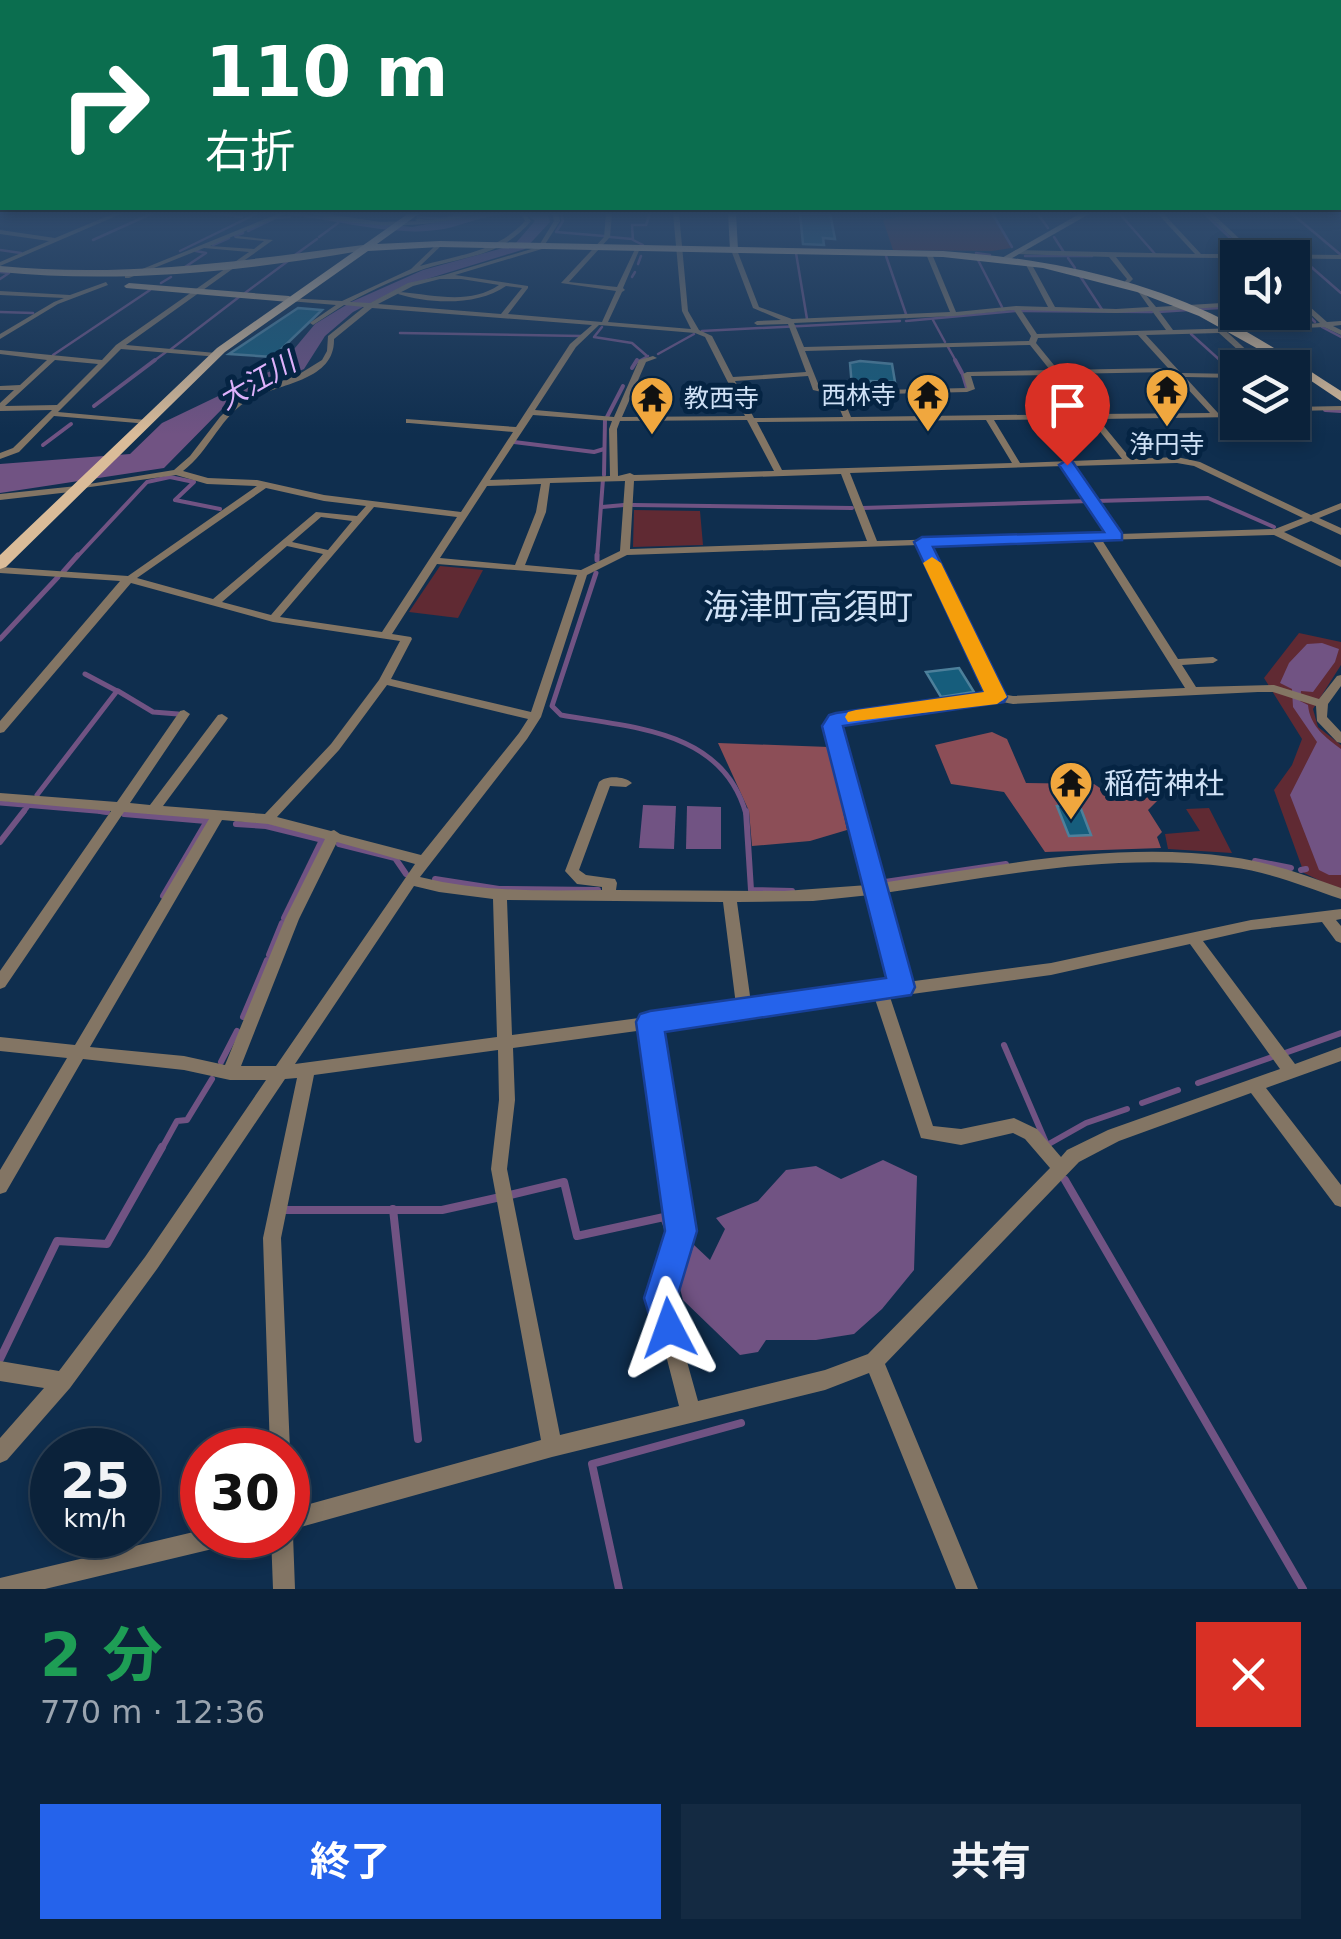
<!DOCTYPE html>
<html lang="ja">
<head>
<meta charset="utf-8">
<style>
  :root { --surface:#0b223a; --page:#142a42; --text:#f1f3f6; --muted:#9aa4af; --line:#2b3f54; --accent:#2563eb }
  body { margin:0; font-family:"DejaVu Sans","Noto Sans JP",sans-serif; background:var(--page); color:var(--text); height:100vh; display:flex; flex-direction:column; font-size:38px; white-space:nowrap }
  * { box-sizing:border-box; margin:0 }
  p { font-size:32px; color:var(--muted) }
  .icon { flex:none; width:55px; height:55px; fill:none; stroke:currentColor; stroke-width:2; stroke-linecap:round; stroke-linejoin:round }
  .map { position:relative; height:1589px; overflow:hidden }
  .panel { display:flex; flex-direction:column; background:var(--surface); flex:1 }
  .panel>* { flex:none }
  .guide { position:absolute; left:0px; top:0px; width:1342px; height:210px; box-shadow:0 5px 15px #0003,0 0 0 2px var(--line); background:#0b6e4f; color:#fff; overflow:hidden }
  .buttons { position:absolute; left:1220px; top:240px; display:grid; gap:20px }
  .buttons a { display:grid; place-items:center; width:90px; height:90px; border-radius:0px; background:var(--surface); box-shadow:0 5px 15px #0003,0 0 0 2px var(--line); font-size:50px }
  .speed { position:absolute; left:30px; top:1428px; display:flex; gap:20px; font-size:50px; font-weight:700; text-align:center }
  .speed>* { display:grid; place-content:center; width:130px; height:130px; border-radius:50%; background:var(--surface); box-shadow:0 5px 15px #0003,0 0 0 2px var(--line); line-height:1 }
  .speed small { font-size:25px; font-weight:400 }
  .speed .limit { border:15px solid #d22; background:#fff; color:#111 }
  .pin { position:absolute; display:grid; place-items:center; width:85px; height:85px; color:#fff; margin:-102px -42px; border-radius:50% 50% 50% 0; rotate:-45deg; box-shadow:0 0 10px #0007 }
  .pin .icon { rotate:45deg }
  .me { position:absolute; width:110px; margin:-55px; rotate:356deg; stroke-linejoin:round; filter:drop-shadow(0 0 8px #0008) }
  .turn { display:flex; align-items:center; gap:35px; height:210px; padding:0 40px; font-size:45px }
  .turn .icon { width:130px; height:130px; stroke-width:2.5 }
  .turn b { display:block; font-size:70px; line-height:85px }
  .round { display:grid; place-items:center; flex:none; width:105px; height:105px; border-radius:0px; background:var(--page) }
  .headline { display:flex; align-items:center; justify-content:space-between; height:170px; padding:0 40px }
  h1 { font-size:60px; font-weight:700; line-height:75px; color:#1e9e55 }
  .button { display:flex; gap:20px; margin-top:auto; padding:20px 40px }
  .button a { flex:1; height:115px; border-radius:0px; background:var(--accent); color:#fff; font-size:40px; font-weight:700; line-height:115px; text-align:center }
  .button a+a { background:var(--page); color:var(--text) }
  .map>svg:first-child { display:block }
</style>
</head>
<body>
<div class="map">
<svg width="1341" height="1589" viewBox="0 0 1341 1589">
  <rect width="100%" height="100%" fill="#0f2e4e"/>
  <!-- green -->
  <g fill="#602a33">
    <polygon points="903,213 991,213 1011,248 992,251 893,250 883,220 903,216"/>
    <polygon points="634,510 700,511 703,545 633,547"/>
    <polygon points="440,566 483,570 458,618 409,612"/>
    <polygon points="1299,633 1341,642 1341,665 1313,709 1318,727 1341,745 1341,891 1304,873 1274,790 1292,765 1302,739 1264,678"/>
    <polygon points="1209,808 1232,853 1168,849 1165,834 1200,831 1186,809"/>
  </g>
  <!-- forest -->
  <g fill="#8c4e57">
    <polygon points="992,732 1007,739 1026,783 1094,784 1109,794 1135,790 1141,780 1159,799 1148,810 1162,832 1157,837 1161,848 1045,852 1004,792 951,784 935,745"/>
    <polygon points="718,743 829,747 847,830 810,841 752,846 749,811"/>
  </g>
  <!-- water -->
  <g fill="#715383">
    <path d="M291,213L412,227L484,213H548L550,222L525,249L404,286L353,312L325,336L304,369L229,402L164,468L0,493V464L130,454L162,423L279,367L315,324L351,302L423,270L514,245L535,221C515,202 468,224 444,229C393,238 338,219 287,215Z"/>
    <path d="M1322,643L1339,649L1335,662L1313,692L1301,691L1300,701L1308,705C1310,726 1325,737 1341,749V875H1329L1319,870L1290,795L1317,742L1293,707L1292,689L1280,683L1289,663L1307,644Z"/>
    <polygon points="643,805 676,806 674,849 639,848"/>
    <polygon points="687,806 721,807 721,849 686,849"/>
    <polygon points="883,1160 917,1176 914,1270 882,1309 854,1334 816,1340 766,1340 758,1352 740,1355 683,1300 679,1285 694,1245 710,1260 725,1229 716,1218 758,1201 786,1170 816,1166 841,1179"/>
  </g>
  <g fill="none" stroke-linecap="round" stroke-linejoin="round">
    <!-- stream-far4 -->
    <g stroke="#715383" stroke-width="2.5">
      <polyline points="211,213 242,217"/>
      <polyline points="561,213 563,221 556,232 604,236"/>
      <polyline points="992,213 1012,247"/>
      <polyline points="1037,213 1048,228"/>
      <polyline points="1119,213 1155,254"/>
      <polyline points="1204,213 1248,255"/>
      <polyline points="1291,213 1341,255"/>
      <polyline points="418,217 441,219 466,213"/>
      <polyline points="248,231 275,218 290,217"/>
      <polyline points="235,236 243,233"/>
      <polyline points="319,237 338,223"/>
      <polyline points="610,237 632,239"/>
      <polyline points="1054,237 1065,254"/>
      <polyline points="93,240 153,213"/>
      <polyline points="213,245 229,238"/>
      <polyline points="643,245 633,240 632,225 646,225 650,213"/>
      <polyline points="0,250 21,253"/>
      <polyline points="180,251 258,213"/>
      <polyline points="796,253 807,319"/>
      <polyline points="976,253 990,255"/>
      <polyline points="295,255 317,239"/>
      <polyline points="886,256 907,317"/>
      <polyline points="1025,256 1092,256"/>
      <polyline points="1068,258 1075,268"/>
      <polyline points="1305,258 1301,258 1341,293"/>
      <polyline points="978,260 1002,307"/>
      <polyline points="638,264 641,256"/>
      <polyline points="182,269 206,253 196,251"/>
      <polyline points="0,272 9,273 0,279"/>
      <polyline points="1080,276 1103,311"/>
      <polyline points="632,277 635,272"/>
      <polyline points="161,283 171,277"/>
      <polyline points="245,293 288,261"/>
      <polyline points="1296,303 1315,322"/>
      <polyline points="1201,309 1238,307"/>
      <polyline points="1022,311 1152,312"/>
      <polyline points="0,312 33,313"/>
      <polyline points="1158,312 1188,310"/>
      <polyline points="933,320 945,342"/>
      <polyline points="906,321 1015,311"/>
      <polyline points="602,327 594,337 632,343 647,356"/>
      <polyline points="1322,327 1341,337"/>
      <polyline points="702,331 900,321"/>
      <polyline points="400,333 582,336"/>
      <polyline points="1191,334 1223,363"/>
      <polyline points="948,347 957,363"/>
      <polyline points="170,350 239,297"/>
      <polyline points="658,354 694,334"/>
      <polyline points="53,355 150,290"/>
      <polyline points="151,363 166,352"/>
      <polyline points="635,363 648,356"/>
    </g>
    <!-- stream-far3 -->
    <g stroke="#715383" stroke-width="4">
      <polyline points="955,360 962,373"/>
      <polyline points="1221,360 1236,374"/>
      <polyline points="632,368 637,360"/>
      <polyline points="963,375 967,388"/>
      <polyline points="94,406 155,360"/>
      <polyline points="1325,410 1341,411"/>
      <polyline points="607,417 623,386"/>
      <polyline points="514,442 594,452 604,449"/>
      <polyline points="43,445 71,424"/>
      <polyline points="604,475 605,420"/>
      <polyline points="1096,501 1208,498 1274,527"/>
      <polyline points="633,505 852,508"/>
      <polyline points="602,507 624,505"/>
      <polyline points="862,508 1090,501"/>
      <polyline points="76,558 147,482 170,477 194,482 175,500 220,509"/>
      <polyline points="597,558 603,479"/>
    </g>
    <!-- stream-far2 -->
    <g stroke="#715383" stroke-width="5">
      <polyline points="597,560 597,555"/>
      <polyline points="63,572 78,555"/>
      <path d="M596,573L552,706L561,715C634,728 723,730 746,814"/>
      <polyline points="0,639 58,577"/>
      <polyline points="118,691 153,712 178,714"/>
      <polyline points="37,795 117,691 85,674"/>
      <polyline points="0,803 107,812"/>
      <polyline points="22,814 28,806"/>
    </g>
    <!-- stream-far1 -->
    <g stroke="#715383" stroke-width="6">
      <polyline points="100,811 107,812"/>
      <polyline points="746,811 751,890 792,891"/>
      <polyline points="124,814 206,821"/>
      <polyline points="236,824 266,826 323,840"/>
      <polyline points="0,842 24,811"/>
      <polyline points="339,844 395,858 406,874"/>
      <polyline points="1255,861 1291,868"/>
      <polyline points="1301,870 1306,869"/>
      <polyline points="435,879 499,889 598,890"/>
      <polyline points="885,882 1006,864"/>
      <polyline points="163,896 207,821"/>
      <polyline points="284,918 322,840"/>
      <polyline points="269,955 282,923"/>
      <polyline points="243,1017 267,960"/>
      <polyline points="1004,1045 1047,1145 1086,1123 1127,1109"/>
      <polyline points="1285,1053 1341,1033"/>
      <polyline points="221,1062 237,1031"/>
      <polyline points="1198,1083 1272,1057"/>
      <polyline points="1142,1103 1178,1090"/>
      <polyline points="161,1150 177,1121 187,1120 212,1079"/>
    </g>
    <!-- stream -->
    <g stroke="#715383" stroke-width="8">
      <polyline points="1065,1180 1303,1589"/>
      <polyline points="510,1195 564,1182 577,1236 664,1217 669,1231"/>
      <polyline points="393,1209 418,1439"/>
      <polyline points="284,1210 442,1210 496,1198"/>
      <polyline points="0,1359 57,1241 107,1244 162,1147"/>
      <polyline points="619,1589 592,1464 741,1423"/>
    </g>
  </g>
  <!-- building -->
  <g fill="#165d7c" stroke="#4d809b" stroke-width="2.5">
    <polygon points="800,213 830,213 835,239 823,238 824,245 803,244"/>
    <polygon points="298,308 322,310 273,357 229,354"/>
    <polygon points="860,361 892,364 895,382 871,381 873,386 852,387 850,363"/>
    <polygon points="959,668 974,692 941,697 926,672"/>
    <polygon points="1071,805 1073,810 1081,809 1091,835 1069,836 1057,806"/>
  </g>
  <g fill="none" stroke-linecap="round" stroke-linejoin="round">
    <!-- street -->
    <g fill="#837564" fill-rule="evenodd">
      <polygon points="115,213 123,213 0,266 0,262 49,241 0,234 0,230 55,238"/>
      <path d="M280,213H288L210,246L254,249L264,241L234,238L237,236L273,240L126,345L216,353H219V357L121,349L58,412L146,420L150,422L149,424L54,416L19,452L0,459V453L13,448L52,410L0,411V403L14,390H0V386L20,385L47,360L0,354V350L102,360L116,345L249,252L204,248L129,278H125V276ZM55,360L98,364L57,405L5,406Z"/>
      <path d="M309,213H322L380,222L417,221L415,220L418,218C436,224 458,213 477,213C428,230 358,229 309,213Z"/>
      <path d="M552,213H558L560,221L542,249L455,275L528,286V288L508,314L602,322L616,291L561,283L604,237L606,213H612L610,237L569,282L617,287L636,247L641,246L623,288L625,290L622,292L608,322L691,329L682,311L673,213H679L688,311L699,330L712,336L733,377L806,372L788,324L757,325L754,323L757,321L781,320L753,308L731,250L734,248L737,250L759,307L792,319L950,312L926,254L929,252L932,254L956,312L1016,306L1048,307L1025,263L1028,261L1031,263L1055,307L1116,309L1149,307L1137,290L1140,288L1156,307L1238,302V306L1159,311L1173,330L1272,327L1320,323L1292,297V291L1327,322L1341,321V325L1333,326L1341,330V335L1324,327L1227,332L1266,368H1258L1219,333L1146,335L1181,373L1238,374V378L1185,377L1218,413H1238V417L1098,419L1131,459L1177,457L1200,462L1311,515L1341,503V509L1319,518L1341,528V535L1311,521L1284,532L1341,560V567L1274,535L1102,540L1178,659L1213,657L1218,660L1213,663L1182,665L1196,687L1274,685L1319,699L1337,676L1341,675V686L1328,704L1327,717L1341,732V743L1337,742L1317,721L1316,706L1273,692H1258L1013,704L997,701L840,723L839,725L881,883C995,866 1115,841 1231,857C1270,862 1305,875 1341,888V899C1303,886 1270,872 1230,867C1115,852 997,876 884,893L907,982L1051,963L1251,920L1341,909V919L1336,920L1341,926V943L1336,941L1322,922L1251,930L1203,941L1295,1064L1341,1047V1061L1266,1088L1341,1185V1207L1335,1205L1251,1093L1119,1141L1079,1162L885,1364L978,1589H956L869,1373L825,1390L552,1457L290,1530L293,1535L295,1589H273L271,1535H288V1510L541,1440L491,1169L499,1100L498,1050L314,1075L281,1238L290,1450L288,1456V1450H270L263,1238L297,1078L285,1079L157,1269L70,1388L7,1460L0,1463V1438L44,1388L0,1381V1361L59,1371L145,1257L266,1080H230L184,1070L83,1059L6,1192L0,1194V1170L67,1058L0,1051V1037L75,1045L209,819L124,812L5,987L0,989V971L111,811L0,801V793L117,802L180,711L184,710L190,714L130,803L150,805L218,715L222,714L228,718L226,721L163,806L265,814L331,744L379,680L400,641L273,622L131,583L4,732L0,733V721L120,581L0,573V567L128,576L257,486L207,484L176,475L83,488L79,491L0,500V494L77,486L174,470L190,456L220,417L237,400L301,373L322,360L327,351L328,336L364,307L344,305L313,325L310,323L311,322L336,305L289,301L287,300V298L342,301L411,269L438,243L443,244L420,266C458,255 497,252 525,221L522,215H526L531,221C501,257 465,256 424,269C398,278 374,289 350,302L370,303L408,283L444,275L538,247L554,221ZM440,279H461L499,285C470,305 434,295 401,292L398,294C429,304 478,306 506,286L522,288L501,314L378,304L413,286ZM372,308L592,325L570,344L516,427L406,419V423H409L513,432L461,512L324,495L257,480L208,478L183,471C210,451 221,414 252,398C282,383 335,380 334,339ZM1014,310L1031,336L1029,341L804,347L794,323L954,316ZM1021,310L1116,313L1152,311L1166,330L1037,334ZM599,325L695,333L705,337L745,416L622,417L646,362L657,358L653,356L639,360L614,417L535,410L576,347ZM1138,335L1168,368L1058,370L1036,343L1038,338ZM1030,345L1050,370L967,372L963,374L967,388L837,391L819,386L805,351ZM1172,372L1210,413L1094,414L1062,374ZM1054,375L1086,414L851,417L842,395L967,392L975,389L971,376ZM808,376L813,390L834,395L843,417L754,418L735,381ZM533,415L612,421L609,429L610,476L490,480ZM1090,419L1122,459L1020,463L994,420ZM747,420L774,471L634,475L630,473L618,476L617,429L620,421ZM986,420L1012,463L782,470L757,422ZM1177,463L1194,466L1303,518L1275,529L1119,534L1072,466ZM1064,466L1110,534L877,541L850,473ZM841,474L867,541L630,549L634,481ZM625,481L620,551L581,570L525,565L546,512L550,483ZM541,484L536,512L515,565L440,558L487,486ZM266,488L324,501L366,506L357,516L316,512L213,599L137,578ZM374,507L457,517L382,632L280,617ZM321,517L352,521L328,550L292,542ZM1092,540L1185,688L1013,696L1001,694L928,545ZM919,545L990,694L836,716L832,717L827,725L868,885L784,891L616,890L617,883L615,879L586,875L579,870L610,786L626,787L632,783C625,776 606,775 599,782L565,871L577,884L602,887V890C541,891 480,892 420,877L527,739L541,717L587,575L627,555ZM287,546L323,554L271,615L222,602ZM437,564L577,575L531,712L391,679L412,639L411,637L392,634ZM387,685L528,719L519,733L421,855L340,834L334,830L331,831L277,817L339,750ZM222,820L268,824L325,839L285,919L225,1065L184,1056L90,1047ZM337,842L415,864L276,1066H241L299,919ZM414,886L439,892L493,899L497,1037L295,1064ZM870,895L893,984H880L874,987L751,1003L737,902L813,901ZM507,900L723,902L736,1005L512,1035ZM1190,944L1280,1069L1108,1130L1067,1150L1061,1157L1037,1129L1014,1118L961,1129L933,1126L890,997L1051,975ZM875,999L921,1138L961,1145L1013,1133L1025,1139L1050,1168L868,1354L825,1370L698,1401L669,1297L690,1231L659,1028ZM644,1030L672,1231L651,1297L679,1406L560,1435L507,1169L515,1100L513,1048Z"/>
      <polygon points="1157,213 1163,213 1201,254 1249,254 1206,213 1212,213 1256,254 1341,255 1341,259 1116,257 1133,279 1125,287 1122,285 1127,279 1109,257 1016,254 1013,252 1016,250 1195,254"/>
      <polygon points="106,282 108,285 58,304 0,339 0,334 54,302 64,298 0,295 0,291 70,295"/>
      <rect x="1292" y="389" width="4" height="4"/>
      <polygon points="1341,406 1341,410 1292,411 1292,407"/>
      <polygon points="202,1530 202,1535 236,1535 233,1543 225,1546 45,1589 0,1589 0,1578"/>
    </g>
    <!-- secondary -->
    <g fill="#b49d82" fill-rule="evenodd">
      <polygon points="728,213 736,213 738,250 734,253 730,250"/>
      <polygon points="1081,213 1091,213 1007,261 1000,259"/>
      <path d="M363,245L366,250C246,271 122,284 0,272V266C123,278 241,261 363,245Z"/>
      <polygon points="129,283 289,296 294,299 289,302 126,288 124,286"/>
    </g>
    <!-- primary -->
    <path fill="#dabc99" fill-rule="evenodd" d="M409,213H420L377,244L440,241L943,251C1040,258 1136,276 1224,320C1265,340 1303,367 1341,391V401L1292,368L1199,316L1137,292L1043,268L943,257L440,247L368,251L225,352L6,567L0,569V555L217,348Z"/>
  </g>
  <!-- sky -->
  <linearGradient id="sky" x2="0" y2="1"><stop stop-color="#08192b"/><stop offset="0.49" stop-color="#314c6e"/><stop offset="1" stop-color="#314c6e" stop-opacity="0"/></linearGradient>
  <rect width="1341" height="435" fill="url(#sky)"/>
  <!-- route -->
  <polygon fill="#2563eb" stroke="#184099" stroke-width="2.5" points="1067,460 1072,461 1122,533 1122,540 933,547 1007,697 1004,702 843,726 915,987 911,995 665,1032 697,1231 677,1298 686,1328 681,1341 669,1346 657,1341 644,1298 665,1231 636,1022 640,1014 650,1011 886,978 822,726 829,715 836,713 984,692 914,542 922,537 1104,532 1059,465"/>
  <!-- slow -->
  <polygon fill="#f59e0b" points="932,557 941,563 1007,697 997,704 848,722 845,717 848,712 856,710 984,692 923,563"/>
  <!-- icons -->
  <defs>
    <symbol id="temple-pin" viewBox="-11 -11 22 30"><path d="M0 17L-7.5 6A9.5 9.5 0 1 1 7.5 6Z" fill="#f0a73e" stroke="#052443"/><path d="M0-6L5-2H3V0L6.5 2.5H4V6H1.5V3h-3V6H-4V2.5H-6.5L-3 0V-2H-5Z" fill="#111"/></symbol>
  </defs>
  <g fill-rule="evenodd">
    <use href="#temple-pin" x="1142" y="365" width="50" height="68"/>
    <use href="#temple-pin" x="903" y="370" width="50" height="68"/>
    <use href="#temple-pin" x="627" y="373" width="50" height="68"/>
    <use href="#temple-pin" x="1046" y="758" width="50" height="68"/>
  </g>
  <g text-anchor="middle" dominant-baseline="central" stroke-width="10" stroke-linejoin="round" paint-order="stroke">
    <!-- far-poi labels -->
    <g font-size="25" fill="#cfe1f6" stroke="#052443" text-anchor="end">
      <text x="896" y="395">西林寺</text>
      <text x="684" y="398" text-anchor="start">教西寺</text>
      <text x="1167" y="444" text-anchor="middle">浄円寺</text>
    </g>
    <!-- far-water labels -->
    <g font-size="28" font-style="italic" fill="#deb1fb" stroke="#052443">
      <text transform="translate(257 381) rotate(-30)">大江川</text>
    </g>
    <!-- poi labels -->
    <g font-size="30" fill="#cfe1f6" stroke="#052443" text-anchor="start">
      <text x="1104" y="783">稲荷神社</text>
    </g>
    <!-- quarter labels -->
    <g font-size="35" fill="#cfe1f6" stroke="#052443">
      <text x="808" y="607">海津町高須町</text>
    </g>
  </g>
</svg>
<div class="buttons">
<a><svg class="icon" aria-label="sound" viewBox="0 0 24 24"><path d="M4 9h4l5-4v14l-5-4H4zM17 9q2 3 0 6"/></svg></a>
<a><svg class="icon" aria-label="layers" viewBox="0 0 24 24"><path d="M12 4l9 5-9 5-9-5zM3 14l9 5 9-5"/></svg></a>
</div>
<div class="speed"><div>25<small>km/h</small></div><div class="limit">30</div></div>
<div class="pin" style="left:1067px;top:465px;background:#d93025"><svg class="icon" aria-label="arrive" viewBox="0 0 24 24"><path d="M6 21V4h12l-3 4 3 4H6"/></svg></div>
<svg class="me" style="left:669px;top:1328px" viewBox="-20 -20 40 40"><path d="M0-17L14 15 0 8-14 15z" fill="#2563eb" stroke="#fff" stroke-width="4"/></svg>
<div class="guide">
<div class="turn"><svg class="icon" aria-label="right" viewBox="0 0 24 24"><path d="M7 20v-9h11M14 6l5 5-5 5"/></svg><div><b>110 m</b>右折</div></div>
</div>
</div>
<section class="panel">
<div class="headline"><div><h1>2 分</h1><p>770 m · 12:36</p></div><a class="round" style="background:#d93025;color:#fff"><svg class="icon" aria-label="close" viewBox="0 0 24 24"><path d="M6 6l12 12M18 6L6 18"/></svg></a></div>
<div class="button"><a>終了</a><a>共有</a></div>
</section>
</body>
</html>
